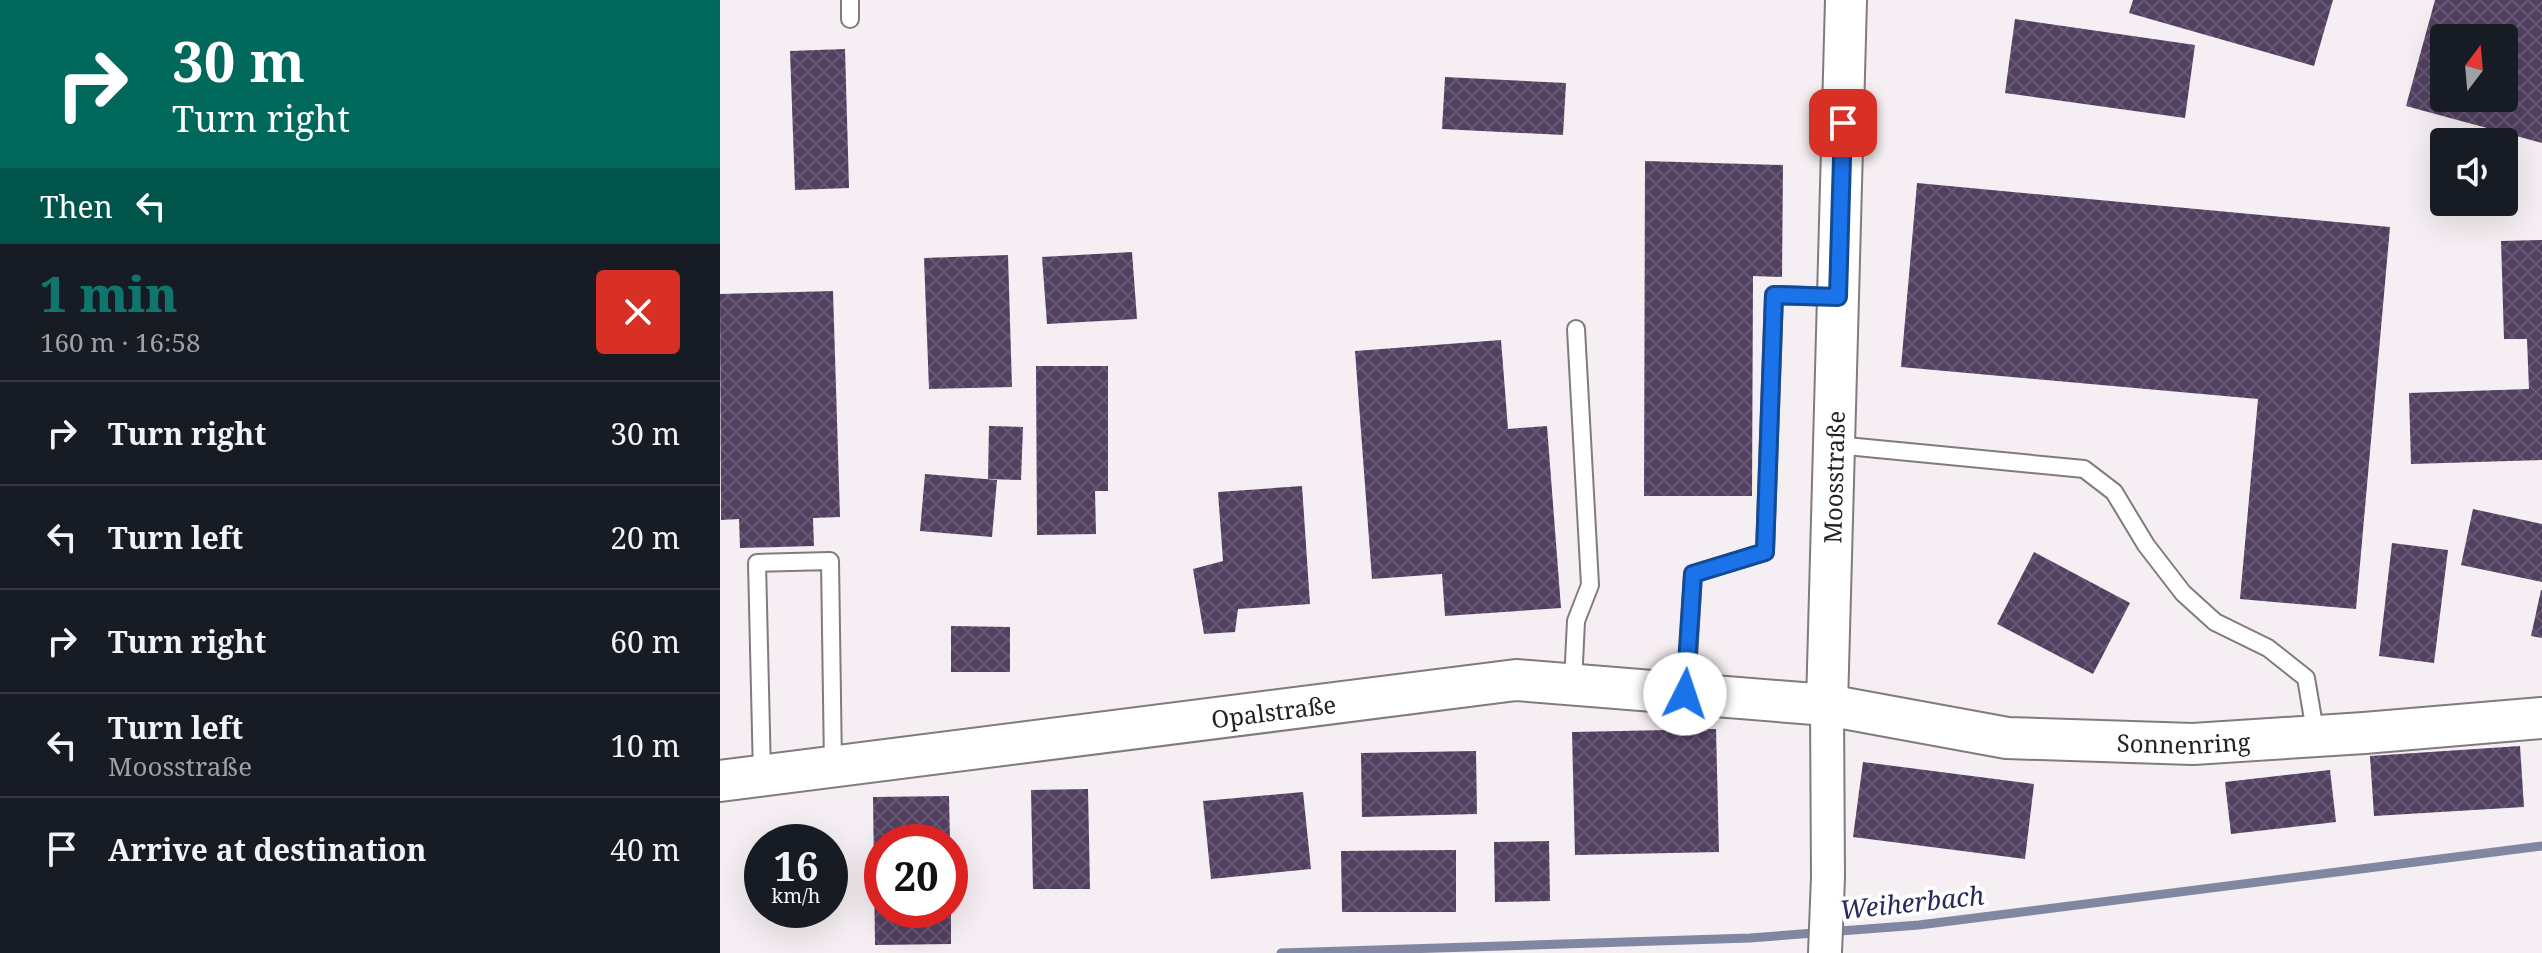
<!DOCTYPE html>
<html lang="en">
<head>
<meta charset="utf-8">
<style>
  :root { --surface:#171b24; --page:#242831; --text:#f1f3f6; --muted:#9ea1a6; --line:#363941; --accent:#0f766e }
  body { margin:0; font-family:"Noto Serif",serif; background:var(--page); color:var(--text); height:100vh; display:flex; flex-direction:column; font-size:30px; white-space:nowrap }
  * { box-sizing:border-box; margin:0 }
  p { font-size:26px; color:var(--muted) }
  .icon { flex:none; width:44px; height:44px; fill:none; stroke:currentColor; stroke-width:2; stroke-linecap:round; stroke-linejoin:round }
  .map { position:relative; flex:1; overflow:hidden }
  .side { display:flex; flex-direction:column; background:var(--surface); width:720px }
  .side>* { flex:none }
  .banner { background:#00695c; color:#fff; overflow:hidden }
  .needle { width:52px; rotate:16deg }
  .tools { position:absolute; left:1710px; top:24px; display:grid; gap:16px }
  .tools a { display:grid; place-items:center; width:88px; height:88px; border-radius:8px; background:var(--surface); box-shadow:0 8px 32px #0002; font-size:40px }
  .speed { position:absolute; left:24px; top:824px; display:flex; gap:16px; font-size:40px; font-weight:700; text-align:center }
  .speed>* { display:grid; place-content:center; width:104px; height:104px; border-radius:50%; background:var(--surface); box-shadow:0 8px 32px #0002; line-height:1 }
  .speed small { font-size:20px; font-weight:400 }
  .speed .limit { border:12px solid #d22; background:#fff; color:#111 }
  .pin { position:absolute; display:grid; place-items:center; width:68px; height:68px; color:#fff; margin:-34px; border-radius:16px; box-shadow:0 4px 12px #0006 }
  .me { position:absolute; width:88px; margin:-44px; rotate:4deg; stroke-linejoin:round; filter:drop-shadow(0 0 6px #0008) }
  .turn { display:flex; align-items:center; gap:28px; height:168px; padding:0 40px; font-size:36px }
  .turn .icon { width:104px; height:104px; stroke-width:2.5 }
  .turn b { display:block; font-size:56px; line-height:68px }
  .then { display:flex; align-items:center; height:76px; padding:0 40px; background:#0003; gap:16px; font-size:30px }
  .round { display:grid; place-items:center; flex:none; width:84px; height:84px; border-radius:8px; background:var(--page) }
  .overview { display:flex; align-items:center; justify-content:space-between; height:136px; padding:0 40px }
  h1 { font-size:48px; font-weight:800; line-height:60px; color:var(--accent) }
  ul { padding:0; list-style:none }
  li { display:flex; align-items:center; gap:24px; height:104px; padding:0 40px; border-top:2px solid var(--line) }
  li div { flex:1 }
  li b { display:block; font-size:30px }
  li em { font-style:normal }
  main { display:flex; flex:1; min-height:0 }
  .map>svg:first-child { display:block }
</style>
</head>
<body>
<main>
<section class="side">
<div class="banner">
<div class="turn"><svg class="icon" aria-label="right" viewBox="0 0 24 24"><path d="M7 20v-9h11M14 6l5 5-5 5"/></svg><div><b>30 m</b>Turn right</div></div>
<div class="then">Then<svg class="icon" aria-label="left" viewBox="0 0 24 24"><path d="M17 20v-9H6M10 6l-5 5 5 5"/></svg></div>
</div>
<div class="overview"><div><h1>1 min</h1><p>160 m · 16:58</p></div><a class="round" style="background:#d93025;color:#fff"><svg class="icon" aria-label="close" viewBox="0 0 24 24"><path d="M6 6l12 12M18 6L6 18"/></svg></a></div>
<ul>
<li><svg class="icon" aria-label="right" viewBox="0 0 24 24"><path d="M7 20v-9h11M14 6l5 5-5 5"/></svg><div><b>Turn right</b></div><em>30 m</em></li>
<li><svg class="icon" aria-label="left" viewBox="0 0 24 24"><path d="M17 20v-9H6M10 6l-5 5 5 5"/></svg><div><b>Turn left</b></div><em>20 m</em></li>
<li><svg class="icon" aria-label="right" viewBox="0 0 24 24"><path d="M7 20v-9h11M14 6l5 5-5 5"/></svg><div><b>Turn right</b></div><em>60 m</em></li>
<li><svg class="icon" aria-label="left" viewBox="0 0 24 24"><path d="M17 20v-9H6M10 6l-5 5 5 5"/></svg><div><b>Turn left</b><p>Moosstraße</p></div><em>10 m</em></li>
<li><svg class="icon" aria-label="arrive" viewBox="0 0 24 24"><path d="M6 21V4h12l-3 4 3 4H6"/></svg><div><b>Arrive at destination</b></div><em>40 m</em></li>
</ul>
</section>
<div class="map">
<svg width="1822" height="953" viewBox="0 0 1822 953">
  <defs>
    <pattern id="building-cross-hatch" width="8" height="8" patternUnits="userSpaceOnUse" patternTransform="scale(2)"><rect width="8" height="8" fill="#524061"/><path d="M0 0l8 8M0 8l8-8" fill="none" stroke="#675973"/></pattern>
  </defs>
  <rect width="100%" height="100%" fill="#f5eef2"/>
  <g fill="none" stroke-linecap="round" stroke-linejoin="round">
    <!-- stream -->
    <polyline stroke="#8186a2" stroke-width="9" points="561,953 1030,938 1199,925 1822,846"/>
  </g>
  <!-- building -->
  <g fill="url(#building-cross-hatch)" fill-rule="evenodd">
    <polygon points="1413,0 1613,0 1594,66 1409,13"/>
    <path d="M1715,0H1822V143L1686,106ZM1724,38H1784V98H1724Z"/>
    <polygon points="1295,19 1475,45 1465,118 1285,93"/>
    <polygon points="125,49 129,188 75,190 70,51"/>
    <polygon points="725,77 846,83 843,135 722,129"/>
    <polygon points="925,161 1063,165 1062,277 1033,276 1032,496 924,496"/>
    <polygon points="1197,183 1670,227 1636,609 1520,599 1538,399 1181,367"/>
    <polygon points="1822,240 1822,460 1691,464 1689,393 1809,389 1807,339 1784,339 1781,241"/>
    <polygon points="412,252 417,319 327,324 322,257"/>
    <polygon points="288,255 292,387 209,389 204,258"/>
    <polygon points="113,291 120,517 93,518 94,546 20,548 19,519 1,520 0,294"/>
    <polygon points="781,340 788,429 827,426 841,608 725,616 722,574 652,579 635,351"/>
    <polygon points="316,366 388,366 388,491 375,491 376,534 317,535"/>
    <polygon points="269,426 303,427 301,480 268,479"/>
    <polygon points="205,474 277,480 272,537 200,531"/>
    <polygon points="582,486 590,604 518,609 515,632 484,634 473,569 503,561 498,492"/>
    <polygon points="1753,509 1822,524 1822,582 1741,565"/>
    <polygon points="1672,543 1728,550 1714,663 1659,656"/>
    <polygon points="1314,552 1410,603 1373,674 1277,624"/>
    <polygon points="1821,590 1822,590 1822,638 1811,636"/>
    <polygon points="231,626 290,627 290,672 231,672"/>
    <polygon points="996,729 999,852 855,855 852,732"/>
    <polygon points="1800,746 1804,807 1654,816 1650,756"/>
    <polygon points="756,751 757,814 642,817 641,753"/>
    <polygon points="1143,762 1314,784 1305,859 1133,837"/>
    <polygon points="1610,770 1616,822 1511,834 1505,782"/>
    <polygon points="368,789 370,889 313,889 311,790"/>
    <polygon points="583,792 591,869 491,879 483,801"/>
    <polygon points="229,796 230,842 162,842 162,910 231,910 231,944 155,945 153,797"/>
    <polygon points="829,841 830,901 775,902 774,842"/>
    <polygon points="736,850 736,912 622,912 621,851"/>
  </g>
  <g fill="none" stroke-linecap="round" stroke-linejoin="round">
    <defs>
      <g id="service">
        <polyline points="130,19 130,0"/>
        <polyline points="1116,445 1364,469 1394,492 1426,545 1463,593 1495,622 1548,648 1586,678 1596,737"/>
        <polyline points="853,683 856,621 870,585 856,329"/>
        <polyline points="966,692 973,574 1045,552 1054,295 1118,297"/>
        <polyline points="42,774 37,563 110,561 113,766"/>
      </g>
      <polyline id="minor" points="1105,953 1108,877 1107,705"/>
      <g id="tertiary">
        <path id="s1" d="M1107,705L1126,0"/>
        <path id="s2" d="M0,781L796,680L1107,705L1287,738L1473,744L1644,733L1822,718"/>
      </g>
    </defs>
    <!-- service casing -->
    <use href="#service" stroke="#817a7e" stroke-width="20"/>
    <!-- minor casing -->
    <use href="#minor" stroke="#817a7e" stroke-width="36"/>
    <!-- tertiary casing -->
    <use href="#tertiary" stroke="#817a7e" stroke-width="44"/>
    <!-- service -->
    <use href="#service" stroke="#fff" stroke-width="16"/>
    <!-- minor -->
    <use href="#minor" stroke="#fff" stroke-width="32"/>
    <!-- tertiary -->
    <use href="#tertiary" stroke="#fff" stroke-width="40"/>
  </g>
  <g fill="none" stroke-linecap="round" stroke-linejoin="round">
    <defs>
      <polyline id="route" points="965,694 973,574 1045,552 1054,295 1118,297 1123,123"/>
    </defs>
    <!-- route casing -->
    <use href="#route" stroke="#114b97" stroke-width="20"/>
    <!-- route -->
    <use href="#route" stroke="#1a73e8" stroke-width="14"/>
  </g>
  <g text-anchor="middle" dominant-baseline="central" stroke-width="8" stroke-linejoin="round" paint-order="stroke">
    <!-- street labels -->
    <g font-size="24" fill="#242123" stroke="#fefdfe">
      <text stroke="none"><textPath href="#s1" startOffset="228">Moosstraße</textPath></text>
      <text stroke="none"><textPath href="#s2" startOffset="558">Opalstraße</textPath></text>
      <text stroke="none"><textPath href="#s2" startOffset="1474">Sonnenring</textPath></text>
    </g>
    <!-- water labels -->
    <g font-size="26" font-style="italic" fill="#272b5c" stroke="#fefdfe">
      <text transform="translate(1192 902) rotate(-6)">Weiherbach</text>
    </g>
  </g>
</svg>
<div class="tools">
<a><svg class="needle" viewBox="-14 -14 28 28"><path d="M0-13l5 13h-10z" fill="#e53935"/><path d="M0 13l5-13h-10z" fill="#9ea1a6"/></svg></a>
<a><svg class="icon" aria-label="sound" viewBox="0 0 24 24"><path d="M4 9h4l5-4v14l-5-4H4zM17 9q2 3 0 6"/></svg></a>
</div>
<div class="speed"><div>16<small>km/h</small></div><div class="limit">20</div></div>
<div class="pin" style="left:1123px;top:123px;background:#d93025"><svg class="icon" aria-label="arrive" viewBox="0 0 24 24"><path d="M6 21V4h12l-3 4 3 4H6"/></svg></div>
<svg class="me" style="left:965px;top:694px" viewBox="-20 -20 40 40"><circle r="19" fill="#fff"/><path d="M0-13L10 11 0 6-10 11z" fill="#1a73e8"/></svg>
</div>
</main>
</body>
</html>
